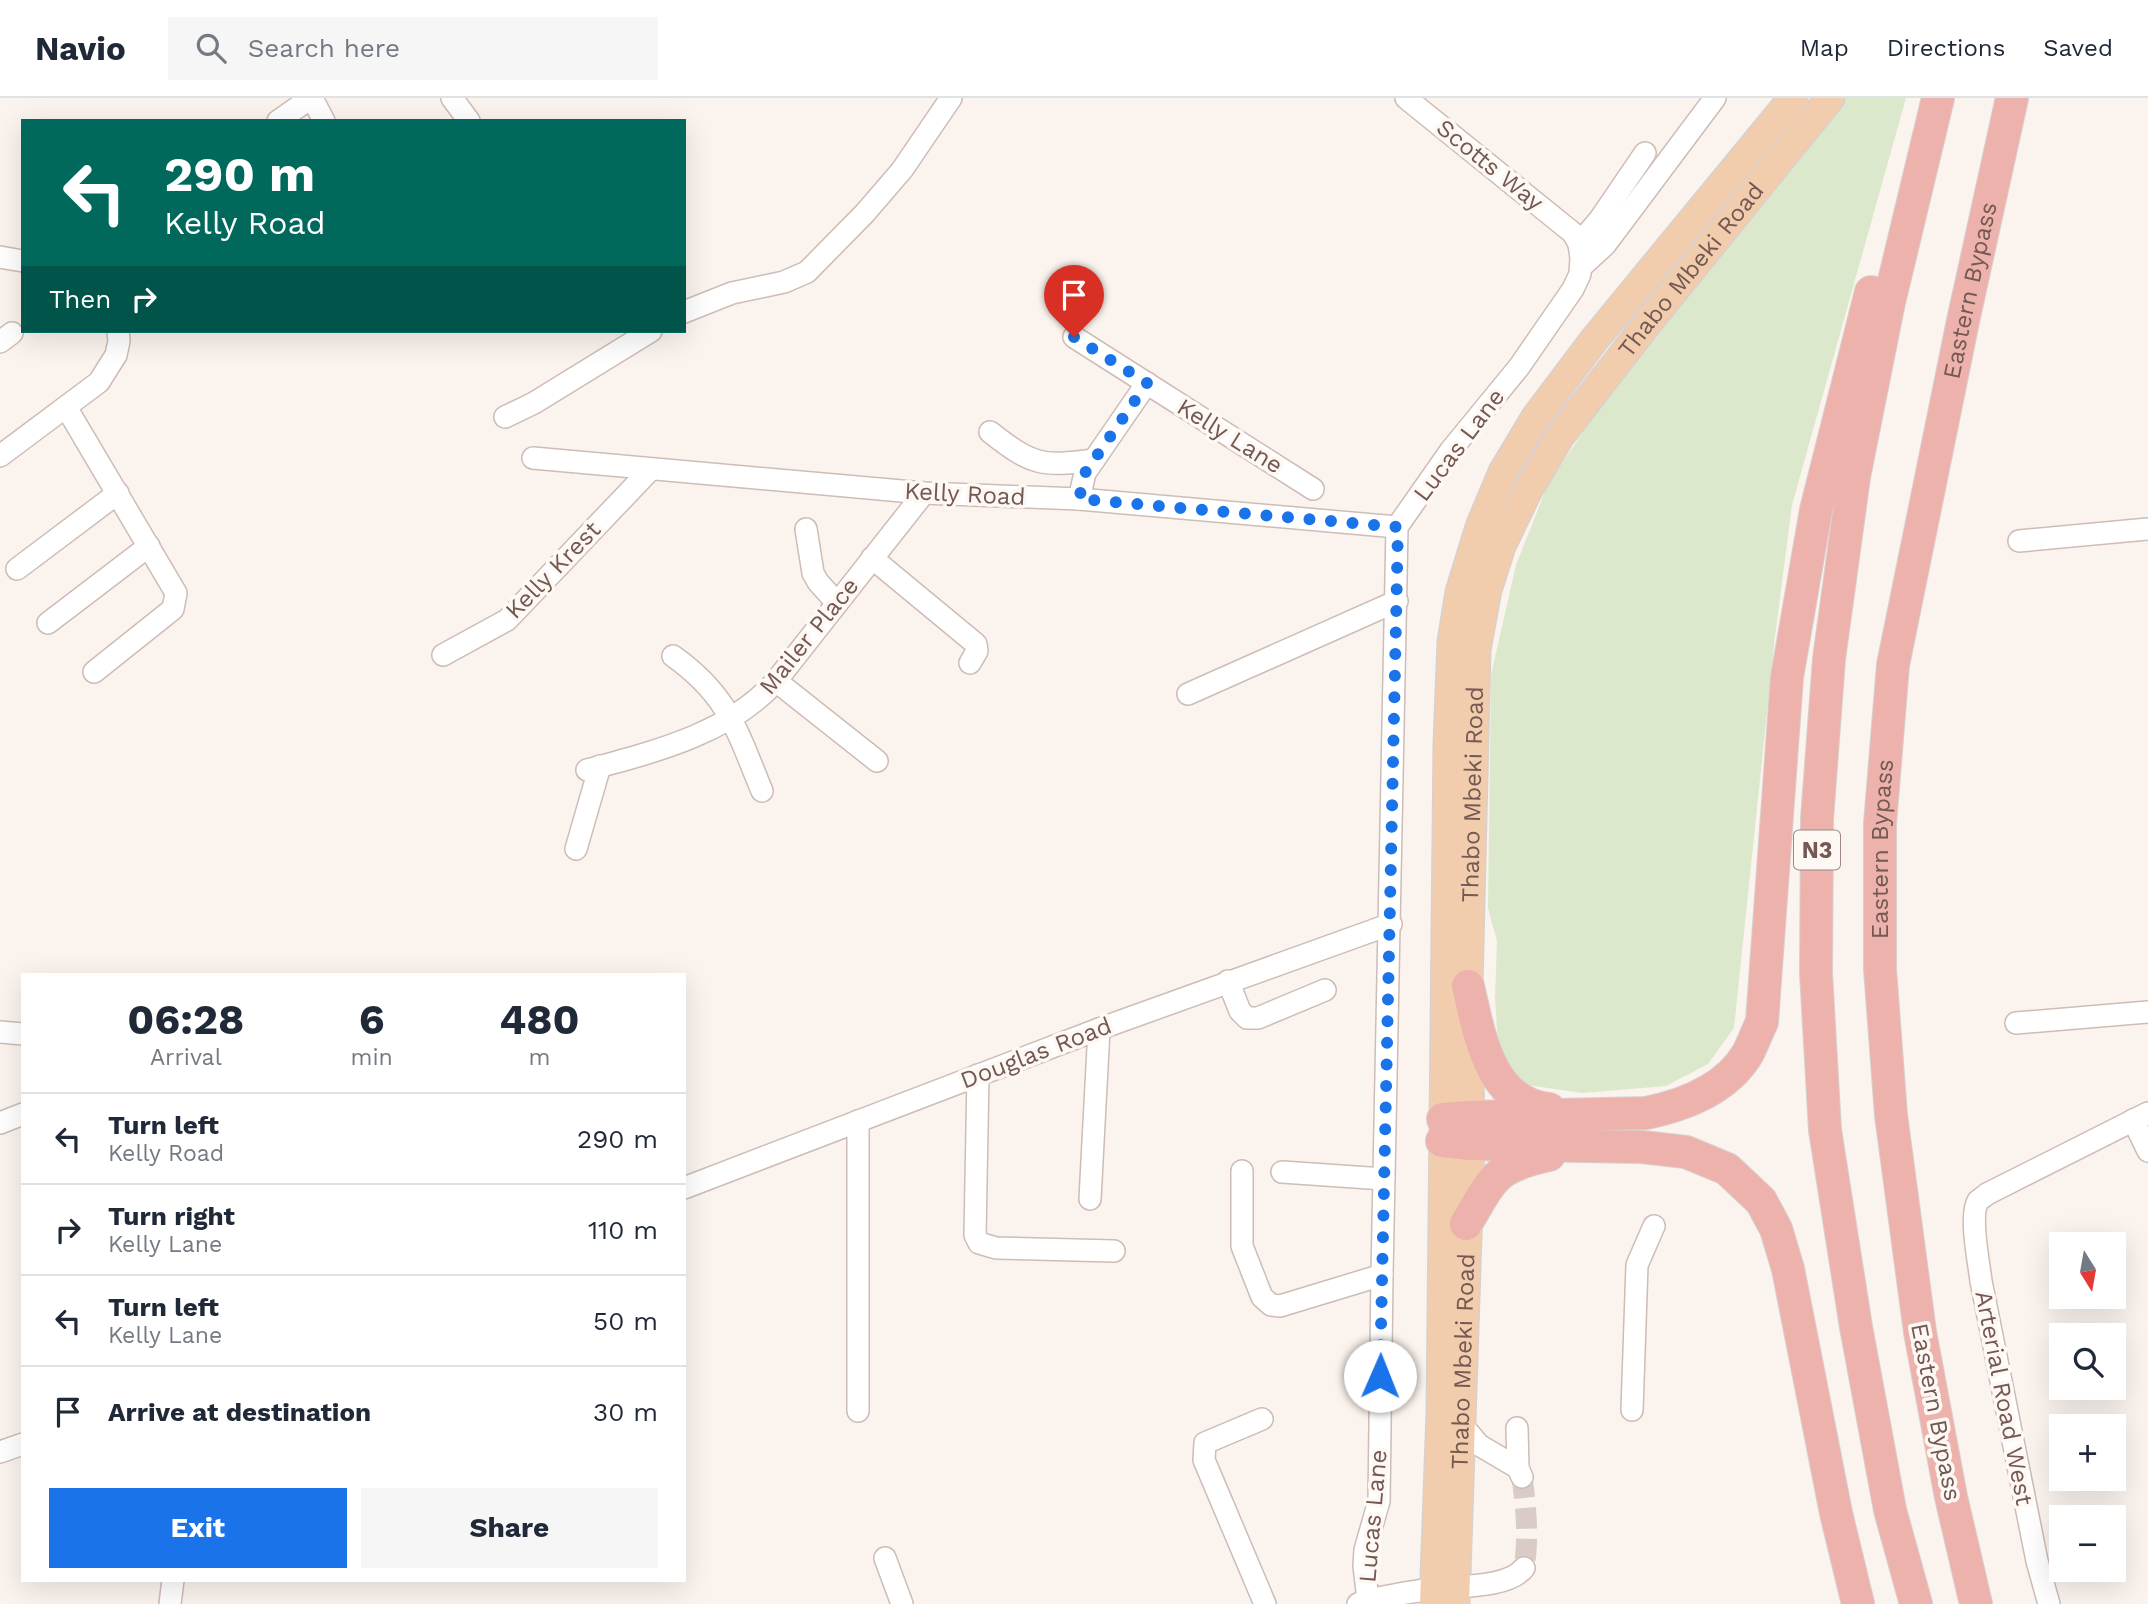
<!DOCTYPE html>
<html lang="en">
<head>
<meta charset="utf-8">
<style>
  :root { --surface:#fff; --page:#f6f6f7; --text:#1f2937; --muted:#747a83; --line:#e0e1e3; --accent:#1a73e8 }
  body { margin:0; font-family:"Work Sans",sans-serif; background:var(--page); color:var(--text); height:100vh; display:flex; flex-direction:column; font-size:26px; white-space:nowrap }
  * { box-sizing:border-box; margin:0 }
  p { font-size:23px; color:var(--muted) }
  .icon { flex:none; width:38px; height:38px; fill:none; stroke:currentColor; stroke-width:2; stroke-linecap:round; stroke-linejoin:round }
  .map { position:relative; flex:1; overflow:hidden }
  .side { position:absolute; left:21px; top:875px; width:665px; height:609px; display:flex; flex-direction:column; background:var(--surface); border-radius:0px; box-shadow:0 7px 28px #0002 }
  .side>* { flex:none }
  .top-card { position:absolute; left:21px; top:21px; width:665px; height:214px; border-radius:0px; box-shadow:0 7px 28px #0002; background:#00695c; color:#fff; overflow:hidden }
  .needle { width:46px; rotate:169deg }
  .controls { position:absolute; left:2049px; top:1134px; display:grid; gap:14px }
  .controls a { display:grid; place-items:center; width:77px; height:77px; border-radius:0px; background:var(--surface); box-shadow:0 7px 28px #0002; font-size:35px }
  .pin { position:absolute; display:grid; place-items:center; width:60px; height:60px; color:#fff; margin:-72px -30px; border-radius:50% 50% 50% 0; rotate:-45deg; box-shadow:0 0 7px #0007 }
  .pin .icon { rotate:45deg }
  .me { position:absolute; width:77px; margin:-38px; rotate:1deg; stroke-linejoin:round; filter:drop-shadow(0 0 5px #0008) }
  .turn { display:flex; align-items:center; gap:24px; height:147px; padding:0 28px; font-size:32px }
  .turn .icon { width:91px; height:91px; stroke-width:2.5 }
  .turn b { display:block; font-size:49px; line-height:60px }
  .then { display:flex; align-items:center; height:66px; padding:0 28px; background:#0003; gap:14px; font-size:26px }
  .eta { display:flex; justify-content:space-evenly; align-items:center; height:119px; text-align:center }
  .eta b { font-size:42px; font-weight:700; line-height:49px }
  .primary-button { display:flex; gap:14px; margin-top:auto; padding:14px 28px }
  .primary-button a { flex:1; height:80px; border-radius:0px; background:var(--accent); color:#fff; font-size:28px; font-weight:700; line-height:80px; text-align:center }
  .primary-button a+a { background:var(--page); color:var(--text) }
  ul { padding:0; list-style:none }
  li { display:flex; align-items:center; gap:21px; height:91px; padding:0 28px; border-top:2px solid var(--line) }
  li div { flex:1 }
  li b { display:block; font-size:26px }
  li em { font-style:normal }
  header { display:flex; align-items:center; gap:42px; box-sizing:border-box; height:98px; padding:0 35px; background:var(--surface); border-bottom:2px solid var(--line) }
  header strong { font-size:33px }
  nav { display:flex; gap:38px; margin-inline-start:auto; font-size:24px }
  .search { width:490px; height:63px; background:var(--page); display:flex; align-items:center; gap:18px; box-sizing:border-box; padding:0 24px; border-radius:0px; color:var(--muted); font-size:26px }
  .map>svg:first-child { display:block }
</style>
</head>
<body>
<header>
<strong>Navio</strong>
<div class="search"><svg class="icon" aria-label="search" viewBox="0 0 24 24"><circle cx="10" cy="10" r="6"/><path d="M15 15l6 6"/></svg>Search here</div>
<nav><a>Map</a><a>Directions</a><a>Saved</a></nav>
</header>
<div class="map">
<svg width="2148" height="1506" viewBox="0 0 2148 1506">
  <rect width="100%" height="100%" fill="#fbf3ed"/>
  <!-- green -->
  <polygon fill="#dce8cc" points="1846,0 1906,0 1792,407 1775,538 1734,930 1708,966 1666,988 1582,995 1520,986 1499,960 1495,900 1497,843 1488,810 1491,577 1516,467 1548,386 1637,253"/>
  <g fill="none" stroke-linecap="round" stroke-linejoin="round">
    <!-- minor-tunnel -->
    <path stroke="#d9ccc6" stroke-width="21" stroke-dasharray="21 10" stroke-linecap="butt" d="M1522,1379C1526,1409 1529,1440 1524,1470"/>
    <defs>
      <g id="minor">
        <polyline points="312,0 324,23"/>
        <polyline points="452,0 469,23"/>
        <polyline points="278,23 311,0"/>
        <polyline points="1579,146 1600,121 1645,55"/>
        <polyline points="0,159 23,163"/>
        <polyline points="1581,169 1605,147 1715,0"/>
        <polyline points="684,214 732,195 784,184 807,174 865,115 902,72 951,0"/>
        <polyline points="1074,239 1313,391"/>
        <polyline points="0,244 12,235"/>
        <polyline points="66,309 176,495 173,511 94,574"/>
        <polyline points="505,319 534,305 651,233"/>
        <path d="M990,334C1032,367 1041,369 1094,362"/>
        <polyline points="0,358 99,284 116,257 119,243 118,233"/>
        <polyline points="533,360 924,395 1079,401 1397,429"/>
        <polyline points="1079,401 1085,375 1147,285"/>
        <polyline points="806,431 813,475 818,484 837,505"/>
        <polyline points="2019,443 2148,431"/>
        <polyline points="872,460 976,546 977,553 970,565"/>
        <polyline points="17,471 118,395"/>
        <polyline points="48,525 149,448"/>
        <polyline points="443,557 507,522 651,371"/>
        <path d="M673,558C729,598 737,633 762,693"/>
        <polyline points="776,583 877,663"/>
        <polyline points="1188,596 1397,503"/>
        <path d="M587,672C653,654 729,636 776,583L924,395"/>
        <polyline points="576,751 600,668"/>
        <polyline points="1228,883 1240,913 1247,920 1258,920 1325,892"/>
        <polyline points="2016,925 2148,914"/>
        <polyline points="0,934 23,936"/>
        <polyline points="978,977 975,1137 979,1145 996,1150 1114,1153"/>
        <polyline points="2133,1022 2148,1053"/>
        <polyline points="858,1023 858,1313"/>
        <polyline points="0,1025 23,1016"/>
        <polyline points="1242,1073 1242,1148 1262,1199 1271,1207 1280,1208 1382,1177"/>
        <polyline points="1282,1074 1384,1081"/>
        <polyline points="684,1090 1099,931 1391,826"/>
        <polyline points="1090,1101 1099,931"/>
        <polyline points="1632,1312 1637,1167 1654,1128"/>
        <polyline points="1262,1321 1205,1345 1204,1362 1265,1506"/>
        <polyline points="1462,1327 1479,1347 1518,1370"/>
        <polyline points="1517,1330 1518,1370 1522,1379"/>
        <polyline points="0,1354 23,1346"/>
        <polyline points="885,1460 902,1506"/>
        <polyline points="1368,1502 1364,1468 1365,1452 1379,1403 1382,1177 1397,429 1451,352 1519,269 1573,191 1580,176 1581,160 1579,146 1573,135 1406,0"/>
        <polyline points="170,1506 173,1482"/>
        <path d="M1358,1506L1368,1502C1390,1498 1412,1493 1434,1491C1458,1488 1508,1490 1524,1470"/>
        <path d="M2049,1506L2037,1463L1981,1183C1979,1165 1969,1118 1978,1103C1980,1101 1985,1098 1987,1096L2148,1015"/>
      </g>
      <g id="major">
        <polyline points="1434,1506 1441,1316 1448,646 1452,544 1460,494 1480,429 1503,374 1536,319 1594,242 1793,0"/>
        <path id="s1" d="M1455,1506L1470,1046L1468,888L1476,552L1487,492L1501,448L1527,394L1560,338L1646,227L1830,0"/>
      </g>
      <g id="highway">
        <path d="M1468,888C1479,935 1489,1005 1549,1011"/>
        <path d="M1443,1021L1469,1019L1646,1015C1685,1007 1727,991 1748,955C1753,945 1757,934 1762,924L1787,579L1816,412L1871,194"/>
        <polyline points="1442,1043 1470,1046 1642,1049 1686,1054 1727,1071 1761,1103 1776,1131 1788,1171 1836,1415 1858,1506"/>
        <path d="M1466,1126C1493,1080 1494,1069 1549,1057"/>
        <polyline points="1916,1506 1890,1412 1856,1229 1825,1032 1816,875 1817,721 1829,561 1854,379 1889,204 1938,0"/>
        <path id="s2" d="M1976,1506L1951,1399L1920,1234L1891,1017L1880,871V726L1893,567L1963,223L2012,0"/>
      </g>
    </defs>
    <!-- minor casing -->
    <use href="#minor" stroke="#cebcb6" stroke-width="24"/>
    <!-- major casing -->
    <use href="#major" stroke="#d8d0cf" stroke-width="31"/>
    <!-- highway casing -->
    <use href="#highway" stroke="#d8d0cf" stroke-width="34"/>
    <!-- minor -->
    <use href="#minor" stroke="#fff" stroke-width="21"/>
    <!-- major -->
    <use href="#major" stroke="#f1cdae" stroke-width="28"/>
    <!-- highway -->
    <use href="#highway" stroke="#edb2ac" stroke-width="32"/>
  </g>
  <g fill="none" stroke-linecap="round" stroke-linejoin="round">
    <!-- route -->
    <polyline stroke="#1a73e8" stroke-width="12" stroke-dasharray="0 21.6" points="1074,239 1147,285 1085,375 1079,401 1398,429 1380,1278"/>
  </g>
  <g text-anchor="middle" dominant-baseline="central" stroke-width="7" stroke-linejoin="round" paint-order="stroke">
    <!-- shield labels -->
    <rect fill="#fdf8f3" stroke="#9d8882" stroke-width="2" x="1794" y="732.5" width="46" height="39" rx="5"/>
    <g font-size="23" font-weight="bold" fill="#745852">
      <text x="1817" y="752">N3</text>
    </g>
    <!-- street labels -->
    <g font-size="24" fill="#745852" stroke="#fdf8f3">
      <text transform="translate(1490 67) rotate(39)">Scotts Way</text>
      <text stroke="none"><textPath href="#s1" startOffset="1398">Thabo Mbeki Road</textPath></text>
      <text stroke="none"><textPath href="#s2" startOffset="1330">Eastern Bypass</textPath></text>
      <text transform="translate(1230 338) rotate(32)">Kelly Lane</text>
      <text transform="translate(1459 347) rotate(-53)">Lucas Lane</text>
      <text transform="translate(965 396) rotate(3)">Kelly Road</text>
      <text transform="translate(553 472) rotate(-46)">Kelly Krest</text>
      <text transform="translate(809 538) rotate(-51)">Mailer Place</text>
      <text stroke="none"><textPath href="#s1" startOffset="810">Thabo Mbeki Road</textPath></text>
      <text stroke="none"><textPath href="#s2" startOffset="763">Eastern Bypass</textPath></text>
      <text transform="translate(1036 955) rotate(-21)">Douglas Road</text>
      <text stroke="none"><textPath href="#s1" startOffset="243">Thabo Mbeki Road</textPath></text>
      <text transform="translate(2004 1300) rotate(79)">Arterial Road West</text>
      <text transform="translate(1936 1314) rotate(79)">Eastern Bypass</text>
      <text transform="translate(1373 1418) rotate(-85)">Lucas Lane</text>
    </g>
  </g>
</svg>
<div class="controls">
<a><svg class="needle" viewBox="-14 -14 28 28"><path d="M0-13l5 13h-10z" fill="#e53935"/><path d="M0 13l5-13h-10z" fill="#747a83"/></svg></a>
<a><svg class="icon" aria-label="search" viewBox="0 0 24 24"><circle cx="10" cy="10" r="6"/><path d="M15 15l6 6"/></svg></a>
<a>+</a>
<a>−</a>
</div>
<div class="pin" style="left:1074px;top:239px;background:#d93025"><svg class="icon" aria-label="arrive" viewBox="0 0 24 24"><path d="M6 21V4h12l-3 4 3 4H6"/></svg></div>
<svg class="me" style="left:1380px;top:1278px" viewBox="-20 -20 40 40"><circle r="19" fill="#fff"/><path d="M0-13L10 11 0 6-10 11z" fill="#1a73e8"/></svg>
<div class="top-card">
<div class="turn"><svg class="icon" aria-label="left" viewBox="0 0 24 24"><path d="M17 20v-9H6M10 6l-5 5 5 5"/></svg><div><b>290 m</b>Kelly Road</div></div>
<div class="then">Then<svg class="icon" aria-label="right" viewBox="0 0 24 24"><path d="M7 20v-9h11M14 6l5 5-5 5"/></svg></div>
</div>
<section class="side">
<div class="eta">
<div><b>06:28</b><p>Arrival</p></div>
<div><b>6</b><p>min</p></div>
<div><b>480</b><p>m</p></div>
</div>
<ul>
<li><svg class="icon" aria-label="left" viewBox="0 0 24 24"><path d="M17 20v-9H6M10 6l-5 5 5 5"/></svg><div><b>Turn left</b><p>Kelly Road</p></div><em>290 m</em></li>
<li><svg class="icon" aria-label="right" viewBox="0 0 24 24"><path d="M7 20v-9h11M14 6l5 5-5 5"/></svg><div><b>Turn right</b><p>Kelly Lane</p></div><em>110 m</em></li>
<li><svg class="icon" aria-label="left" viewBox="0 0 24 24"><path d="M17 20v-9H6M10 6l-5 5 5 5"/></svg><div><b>Turn left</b><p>Kelly Lane</p></div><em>50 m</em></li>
<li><svg class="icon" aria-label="arrive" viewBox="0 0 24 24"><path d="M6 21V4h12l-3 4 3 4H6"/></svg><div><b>Arrive at destination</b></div><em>30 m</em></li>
</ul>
<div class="primary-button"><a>Exit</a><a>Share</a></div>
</section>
</div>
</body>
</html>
